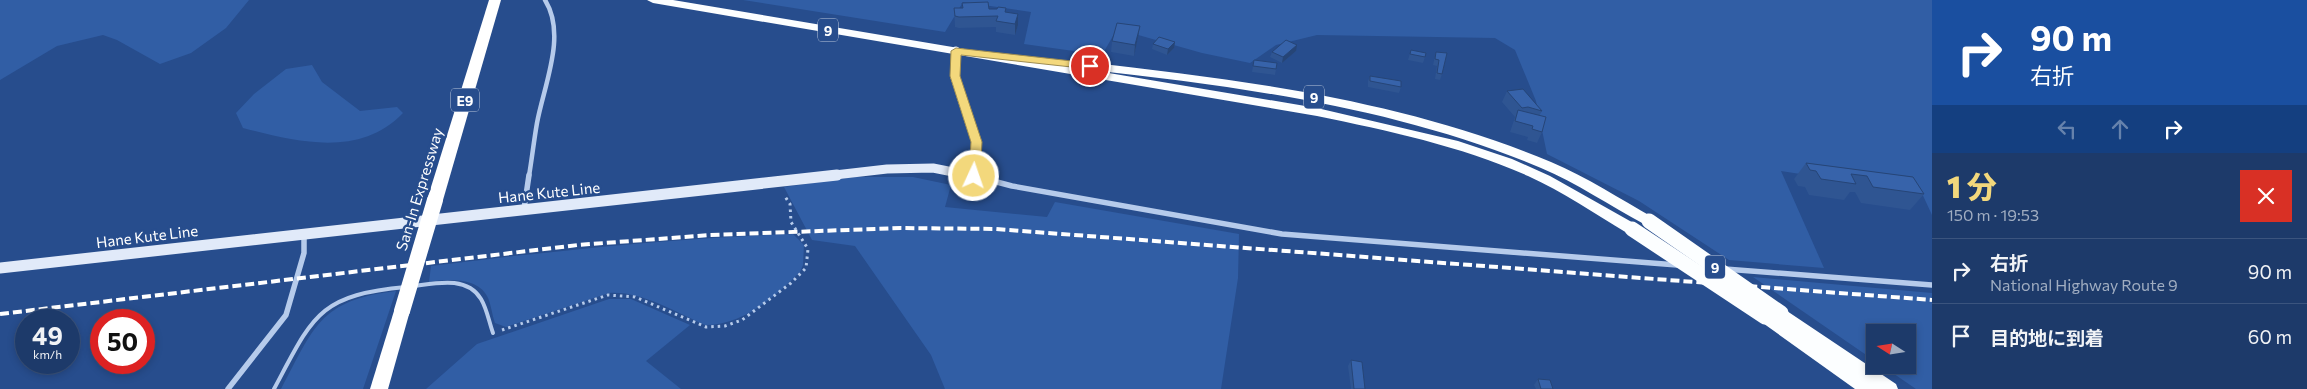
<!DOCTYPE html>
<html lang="ja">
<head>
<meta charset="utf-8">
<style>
  :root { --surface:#1d3a6a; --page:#2a4572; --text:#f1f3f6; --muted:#a0adc1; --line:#3b547e; --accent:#f3d87c }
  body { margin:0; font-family:Commissioner,"Noto Sans JP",sans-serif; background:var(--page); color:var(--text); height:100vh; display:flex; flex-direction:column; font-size:19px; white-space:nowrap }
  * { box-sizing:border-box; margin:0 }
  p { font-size:16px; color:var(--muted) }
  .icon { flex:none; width:28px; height:28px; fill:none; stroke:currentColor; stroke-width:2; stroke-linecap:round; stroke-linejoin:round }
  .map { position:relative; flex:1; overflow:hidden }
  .drawer { display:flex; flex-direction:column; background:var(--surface); width:375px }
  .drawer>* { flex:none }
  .hud { background:#1a4fa0; color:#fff; overflow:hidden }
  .needle { width:32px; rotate:282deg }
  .tools { position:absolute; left:1866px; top:324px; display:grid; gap:10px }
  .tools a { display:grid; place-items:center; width:50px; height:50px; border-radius:0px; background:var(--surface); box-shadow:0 2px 8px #0003,0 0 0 1px var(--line); font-size:25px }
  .speed { position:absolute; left:15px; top:309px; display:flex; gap:10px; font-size:25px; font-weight:700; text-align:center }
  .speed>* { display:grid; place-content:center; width:65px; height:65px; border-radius:50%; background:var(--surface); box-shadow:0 2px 8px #0003,0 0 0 1px var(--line); line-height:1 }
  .speed small { font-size:12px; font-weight:400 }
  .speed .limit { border:8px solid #d22; background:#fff; color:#111 }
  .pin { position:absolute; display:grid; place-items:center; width:42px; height:42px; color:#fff; margin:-21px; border:2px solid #fff; border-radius:50%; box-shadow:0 1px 5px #0007 }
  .me { position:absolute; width:55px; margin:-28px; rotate:3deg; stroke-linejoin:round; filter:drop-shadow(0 0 4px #0008) }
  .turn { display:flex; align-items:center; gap:18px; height:105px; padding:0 15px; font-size:22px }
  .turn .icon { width:65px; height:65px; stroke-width:2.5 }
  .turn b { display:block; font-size:35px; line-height:42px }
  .lanes { display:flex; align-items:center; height:48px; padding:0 15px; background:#0003; justify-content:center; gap:25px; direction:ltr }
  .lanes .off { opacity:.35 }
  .round { display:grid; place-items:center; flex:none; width:52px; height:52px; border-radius:0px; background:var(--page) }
  .headline { display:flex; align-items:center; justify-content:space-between; height:85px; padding:0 15px }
  h1 { font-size:30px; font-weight:800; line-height:38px; color:var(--accent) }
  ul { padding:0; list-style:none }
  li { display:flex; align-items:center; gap:15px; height:65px; padding:0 15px; border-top:1px solid var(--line) }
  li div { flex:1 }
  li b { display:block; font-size:19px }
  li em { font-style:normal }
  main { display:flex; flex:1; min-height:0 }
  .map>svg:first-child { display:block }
</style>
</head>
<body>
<main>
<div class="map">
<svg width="1932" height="389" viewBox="0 0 1932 389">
  <rect width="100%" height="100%" fill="#274d8d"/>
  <!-- green -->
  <g fill="#315ea5">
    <polygon points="0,0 249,0 226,28 191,53 160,64 117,40 103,35 57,46 0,80"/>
    <polygon points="743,0 1932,0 1932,215 1919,187 1846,181 1781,171 1824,268 1729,260 1639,201 1547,154 1536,101 1515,50 1495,38 1317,35 1276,45 1250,63 1202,53 1117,29 1102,55 1024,44 1031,12 963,2 945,32"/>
    <path d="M312,65L322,82L360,111L397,107L403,113C360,158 297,142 243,128L236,113L254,94L286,69Z"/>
    <polygon points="855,177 913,177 951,185 945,207 1047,217 1055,202 1239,234 1238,278 1221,389 945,389 931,355 855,246 812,240 784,187"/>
    <path d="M793,234L804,245L803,265L800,272C775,297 743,325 705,325C675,312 642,291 609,293L506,327L495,323C492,315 491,303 487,296C477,277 446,279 429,282L431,266C552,251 672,238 793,234Z"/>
    <polygon points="1753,277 1932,293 1932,389 1916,389 1881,365 1908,365 1908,332 1875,332 1875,361"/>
    <path d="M396,291L363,389H281C314,328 319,300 396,291Z"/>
    <polygon points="609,299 631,299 690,325 646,361 681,389 426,389 477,344"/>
  </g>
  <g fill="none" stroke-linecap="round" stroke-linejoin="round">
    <!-- path -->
    <polyline stroke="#b6cbeb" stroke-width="3" stroke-dasharray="2.5 4" stroke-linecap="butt" points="502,330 608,295 635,297 706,327 725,326 742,320 791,283 806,268 808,249 791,222 790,204 784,195"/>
    <!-- service -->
    <g stroke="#b6cbeb" stroke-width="4">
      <path d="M415,286C437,283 467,276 481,299C487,309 489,322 493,333"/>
      <path d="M274,389C313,316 318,295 406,287"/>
    </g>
    <!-- minor-far1 -->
    <path stroke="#b6cbeb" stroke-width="4.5" d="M529,176C532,158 534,140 537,123C544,85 567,35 545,0"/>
    <!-- minor -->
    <g stroke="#b6cbeb" stroke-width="5.5">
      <polyline points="974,176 1012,186 1282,234 1677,265"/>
      <polyline points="524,209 529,175"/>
      <polyline points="1725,269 1932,285"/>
      <polyline points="228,389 286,315 304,253 304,235"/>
    </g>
    <!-- secondary-far1 -->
    <g stroke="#e1eaf9" stroke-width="9">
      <polyline points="956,51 955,77 976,142 974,176"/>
      <polyline points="826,176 887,169 933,168 973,176"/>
    </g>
    <!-- secondary -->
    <g stroke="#e1eaf9" stroke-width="11">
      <polyline points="967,175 974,175"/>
      <polyline points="0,268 837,175"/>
    </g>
    <!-- trunk -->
    <g fill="#fcfeff" fill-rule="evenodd">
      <path d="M647,0H673L1083,69L1080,66L1086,62C1244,80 1403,100 1551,162C1587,177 1620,199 1654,218L1656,221L1654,224H1644C1610,206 1577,183 1541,168C1398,108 1244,87 1091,70L1317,108L1458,141L1512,159L1550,176L1637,225L1639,229L1637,233H1627C1594,213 1563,192 1528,176C1461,146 1389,131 1317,116L653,3Z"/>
      <polygon points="1781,307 1896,384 1898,389 1855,389 1760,321 1757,317 1760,313 1765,311 1775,316 1773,313 1776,309"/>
    </g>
    <!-- motorway -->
    <g fill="#fff" fill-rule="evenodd">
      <polygon points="489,0 501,0 443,200 440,204 430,204 427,200"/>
      <polygon points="402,305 408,306 410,311 388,389 370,389 394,311 396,306"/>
    </g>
    <!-- rail -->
    <polyline stroke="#fff" stroke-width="4" stroke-dasharray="9 4" stroke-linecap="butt" points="0,314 578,245 710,235 901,228 996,229 1932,300"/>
    <!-- trunk-bridge -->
    <g stroke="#fcfeff" stroke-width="15">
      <polyline points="1649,221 1781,313"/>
      <polyline points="1632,229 1765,317"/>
    </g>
    <!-- motorway-bridge -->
    <polyline stroke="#fff" stroke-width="16" points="402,311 435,200"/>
  </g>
  <!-- wall -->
  <g fill="#2f5592">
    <polygon points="962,3 1006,12 1018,25 1015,35 996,32 996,27 959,28 955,27 954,8 962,8"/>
    <polygon points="1138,37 1134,56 1111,52 1112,41"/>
    <polygon points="1175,42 1174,48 1167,55 1152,49 1153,44"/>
    <polygon points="1411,50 1425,57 1423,63 1408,60"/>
    <polygon points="1296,51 1282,63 1270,57 1272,52"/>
    <polygon points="1436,52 1447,53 1442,74 1440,80 1435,79 1437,66 1433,65"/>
    <polygon points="1254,60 1276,69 1275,75 1252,72"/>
    <polygon points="1370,76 1401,87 1399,93 1368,87 1368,81"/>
    <polygon points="1507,91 1542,111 1539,116 1542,132 1537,143 1527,140 1528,137 1510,132 1515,117 1502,102"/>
    <polygon points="1806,163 1913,177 1924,194 1910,210 1861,203 1855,192 1850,192 1844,200 1809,195 1805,187 1798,186 1794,179"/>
    <polygon points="1351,360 1365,389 1351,389 1348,366"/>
    <polygon points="1538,379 1553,389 1536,389 1534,385"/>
  </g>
  <!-- shaded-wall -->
  <g fill="#264577">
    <polygon points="1018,14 1018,25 1015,35 1015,24"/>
    <polygon points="1140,26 1138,37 1134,56 1135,45"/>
    <polygon points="1175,42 1174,48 1167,55 1168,49"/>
    <polygon points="1297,45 1296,51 1282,63 1283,57"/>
  </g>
  <!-- building -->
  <g fill="#3763aa" stroke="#264577">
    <polygon points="988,2 989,9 997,9 998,7 1006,8 1005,12 1018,14 1015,24 996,21 998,16 959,17 955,16 954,8 963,8 962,3"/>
    <polygon points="1117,23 1140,26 1135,45 1112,41"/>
    <polygon points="1159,37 1175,42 1168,49 1153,44"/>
    <polygon points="1286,40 1297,45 1283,57 1272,52"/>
    <polygon points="1411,50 1426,53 1425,57 1410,54"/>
    <polygon points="1436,52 1447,53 1442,74 1437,73 1439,60 1435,59"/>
    <polygon points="1254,60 1277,63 1276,69 1253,66"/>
    <polygon points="1370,76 1401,81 1401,87 1370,81"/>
    <polygon points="1523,89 1542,111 1528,107 1522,108 1507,91"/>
    <polygon points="1518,110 1546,117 1542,132 1532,129 1533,126 1515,121"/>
    <polygon points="1806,163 1913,177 1924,194 1873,187 1867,176 1851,174 1856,184 1821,179 1816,171 1810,170"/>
    <polygon points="1351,360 1362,362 1365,389 1354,389"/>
    <polygon points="1538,379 1550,380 1553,389 1541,389"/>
  </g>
  <!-- route -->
  <polygon fill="#f3d87c" stroke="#9e8c51" points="956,48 1090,63 1094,66 1090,69 961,55 960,76 982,142 980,176 974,180 969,176 971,142 950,76 951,51"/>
  <g text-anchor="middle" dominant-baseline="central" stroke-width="5" stroke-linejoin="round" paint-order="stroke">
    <!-- shield labels -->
    <g fill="#274d8d" stroke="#becadd" stroke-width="1">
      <rect x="818" y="18.5" width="20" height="23" rx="4"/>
      <rect x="1304" y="85.5" width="20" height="23" rx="4"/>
      <rect x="451" y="88.5" width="28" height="23" rx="4"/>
      <rect x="1705" y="255.5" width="20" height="23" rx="4"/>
    </g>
    <g font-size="14" font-weight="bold" fill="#fff">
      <text x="828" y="30">9</text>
      <text x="1314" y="97">9</text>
      <text x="465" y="100">E9</text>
      <text x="1715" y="267">9</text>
    </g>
    <!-- street labels -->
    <g font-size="15" fill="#fff" stroke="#274d8d">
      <text transform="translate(419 189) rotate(-73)">San-In Expressway</text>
      <text transform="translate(549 192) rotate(-6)">Hane Kute Line</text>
      <text transform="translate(147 236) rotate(-7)">Hane Kute Line</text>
    </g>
  </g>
</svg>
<div class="tools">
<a><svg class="needle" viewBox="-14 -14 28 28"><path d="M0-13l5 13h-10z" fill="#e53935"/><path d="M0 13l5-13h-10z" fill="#a0adc1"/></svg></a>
</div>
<div class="speed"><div>49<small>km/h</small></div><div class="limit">50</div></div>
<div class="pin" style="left:1090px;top:66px;background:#d93025"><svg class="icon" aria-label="arrive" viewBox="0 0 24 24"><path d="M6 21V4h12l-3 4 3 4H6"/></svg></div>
<svg class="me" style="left:974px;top:176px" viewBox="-20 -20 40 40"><circle r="17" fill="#f3d87c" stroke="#fff" stroke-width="3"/><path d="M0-11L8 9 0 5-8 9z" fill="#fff"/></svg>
</div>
<section class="drawer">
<div class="hud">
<div class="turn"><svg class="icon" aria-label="right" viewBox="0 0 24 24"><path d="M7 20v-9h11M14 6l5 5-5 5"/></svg><div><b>90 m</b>右折</div></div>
<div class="lanes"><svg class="icon off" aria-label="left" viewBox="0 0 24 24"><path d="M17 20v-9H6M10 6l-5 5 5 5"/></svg><svg class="icon off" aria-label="ahead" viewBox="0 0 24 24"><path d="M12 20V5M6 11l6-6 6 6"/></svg><svg class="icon" aria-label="right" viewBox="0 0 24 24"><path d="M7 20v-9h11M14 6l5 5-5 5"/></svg></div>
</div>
<div class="headline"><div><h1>1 分</h1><p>150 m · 19:53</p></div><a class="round" style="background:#d93025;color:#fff"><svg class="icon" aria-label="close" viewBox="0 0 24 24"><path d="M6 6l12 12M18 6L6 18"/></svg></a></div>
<ul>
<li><svg class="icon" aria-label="right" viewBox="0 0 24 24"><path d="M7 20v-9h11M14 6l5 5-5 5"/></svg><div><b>右折</b><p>National Highway Route 9</p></div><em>90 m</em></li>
<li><svg class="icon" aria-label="arrive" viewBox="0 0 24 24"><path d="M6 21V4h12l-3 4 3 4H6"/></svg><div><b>目的地に到着</b></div><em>60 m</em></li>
</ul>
</section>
</main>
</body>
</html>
